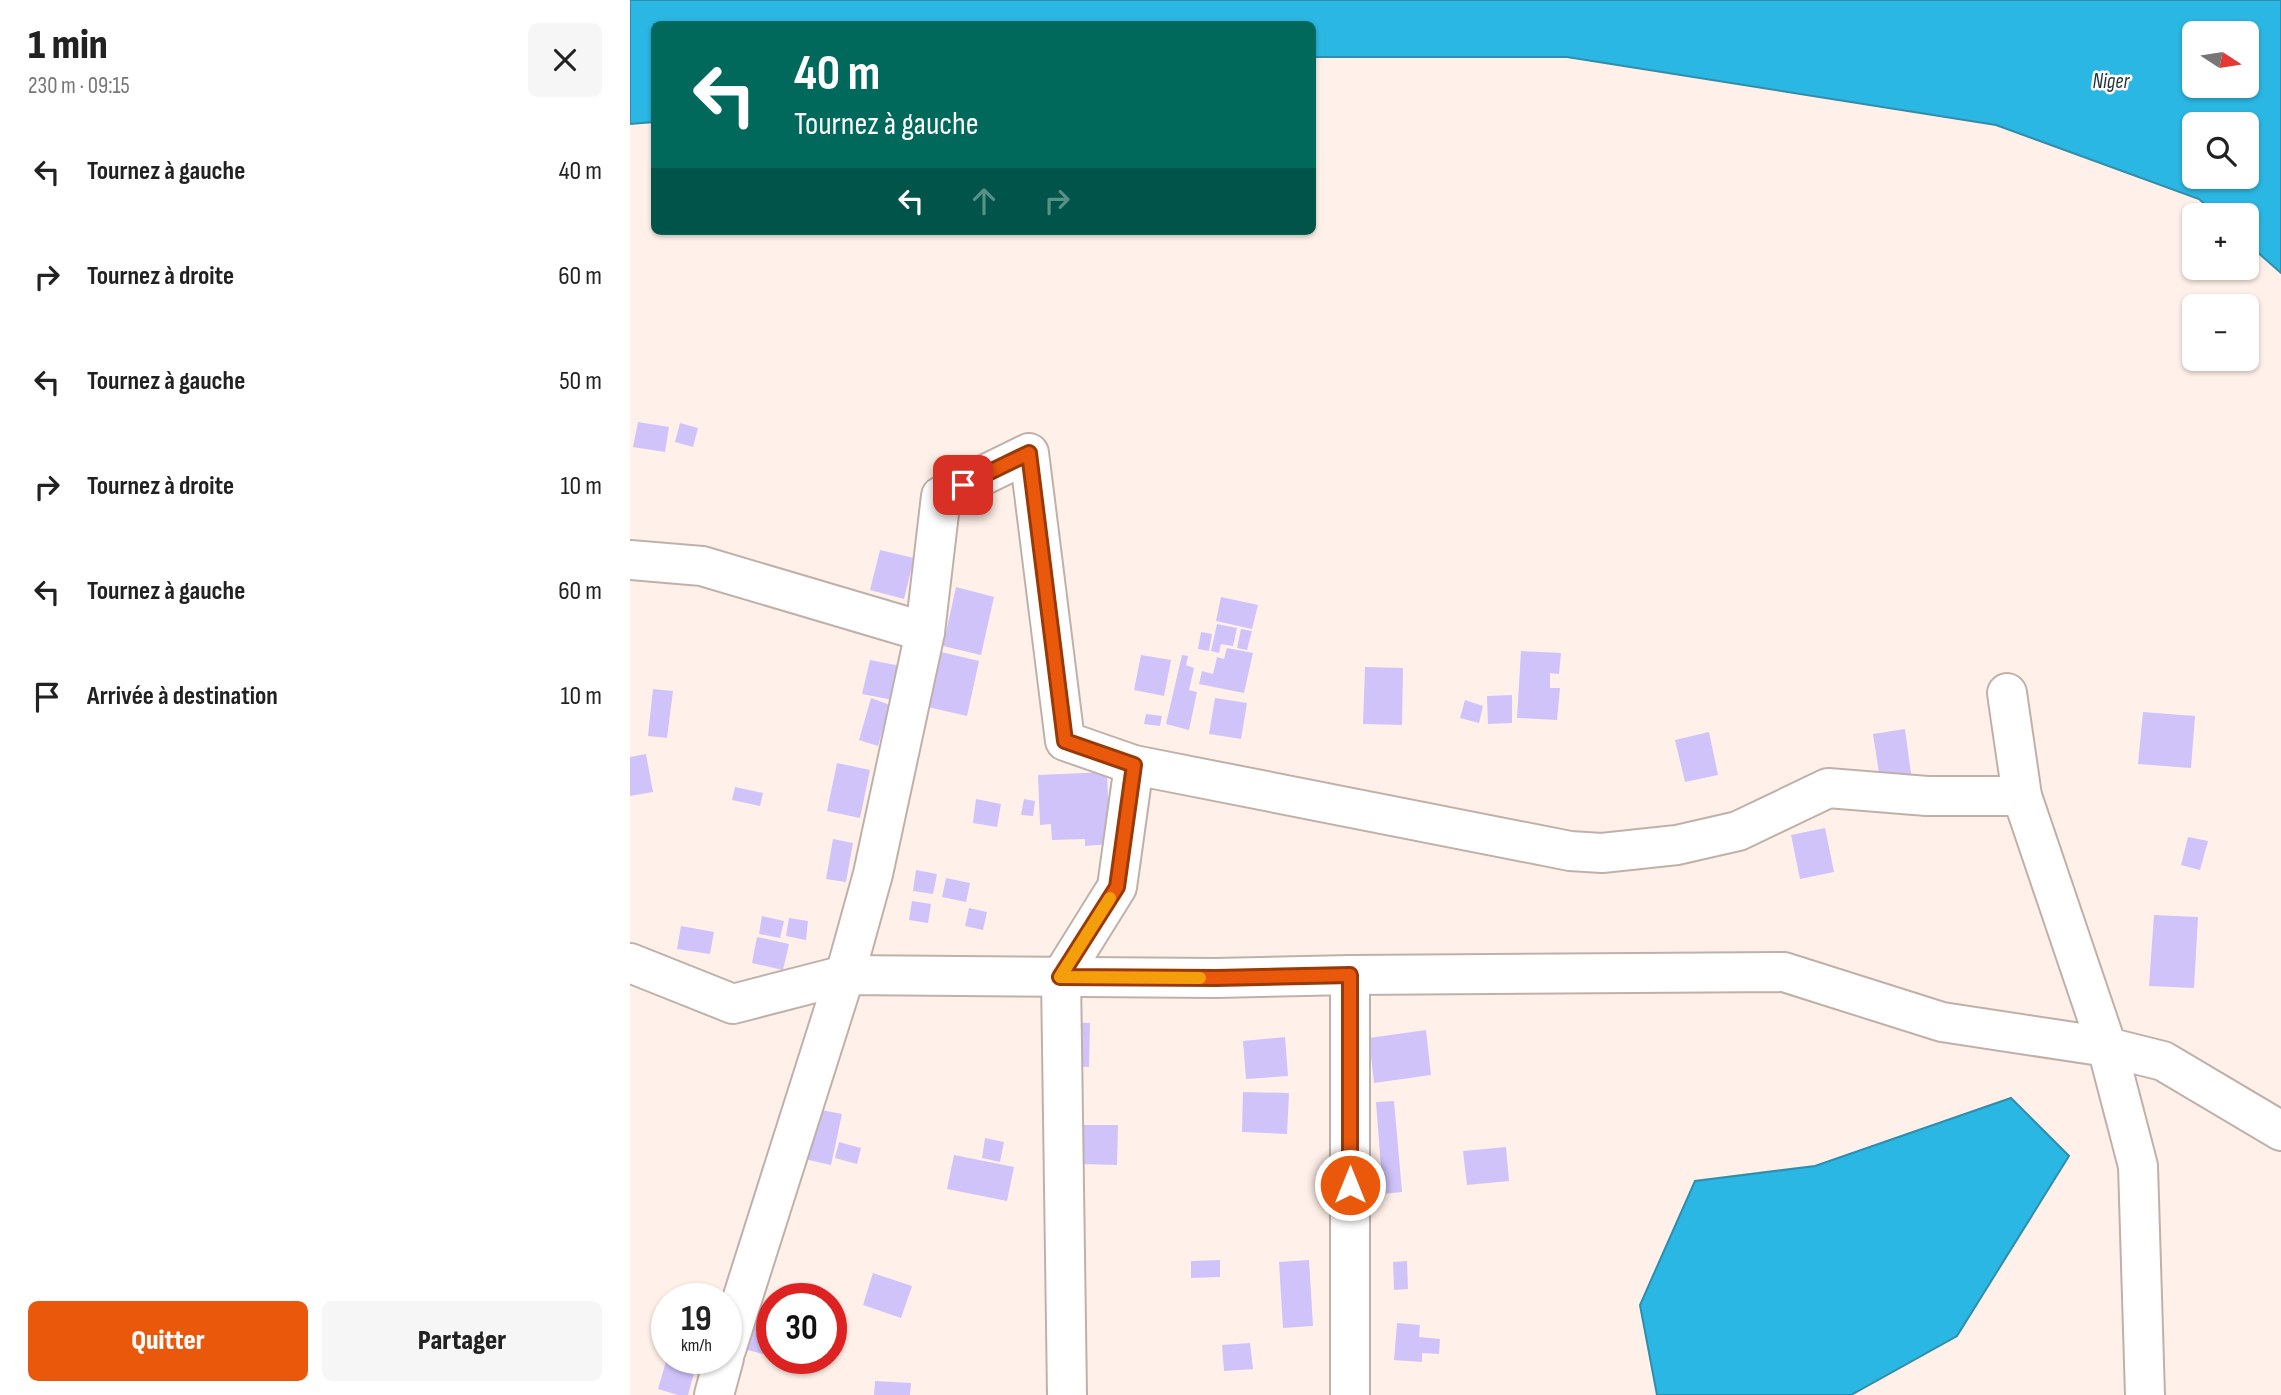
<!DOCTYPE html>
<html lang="fr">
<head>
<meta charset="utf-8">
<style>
  :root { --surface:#fff; --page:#f6f6f6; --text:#222; --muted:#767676; --accent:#ea580c }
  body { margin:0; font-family:"Sofia Sans Condensed",sans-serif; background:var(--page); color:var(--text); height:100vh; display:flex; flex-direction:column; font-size:26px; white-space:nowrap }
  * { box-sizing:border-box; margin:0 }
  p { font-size:23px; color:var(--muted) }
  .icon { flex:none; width:38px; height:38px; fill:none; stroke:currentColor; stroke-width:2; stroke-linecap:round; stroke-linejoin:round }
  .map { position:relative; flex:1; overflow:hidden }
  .side { display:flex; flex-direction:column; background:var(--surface); width:630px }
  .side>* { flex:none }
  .top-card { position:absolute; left:21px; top:21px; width:665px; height:214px; border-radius:10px; box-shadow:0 2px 5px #0004; background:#00695c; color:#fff; overflow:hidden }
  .needle { width:46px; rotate:102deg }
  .buttons { position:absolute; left:1552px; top:21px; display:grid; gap:14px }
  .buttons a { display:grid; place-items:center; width:77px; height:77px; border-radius:10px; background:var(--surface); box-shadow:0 2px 5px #0004; font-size:35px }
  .speed { position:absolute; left:21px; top:1283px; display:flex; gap:14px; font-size:35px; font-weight:700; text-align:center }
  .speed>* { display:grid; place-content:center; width:91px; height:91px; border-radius:50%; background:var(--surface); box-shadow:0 2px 5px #0004; line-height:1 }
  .speed small { font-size:18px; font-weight:400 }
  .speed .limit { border:10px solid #d22; background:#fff; color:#111 }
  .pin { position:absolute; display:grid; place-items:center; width:60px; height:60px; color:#fff; margin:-30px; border-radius:14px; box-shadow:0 4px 10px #0006 }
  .me { position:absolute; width:77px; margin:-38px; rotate:0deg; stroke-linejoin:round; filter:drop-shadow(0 0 5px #0008) }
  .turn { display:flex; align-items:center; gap:24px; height:147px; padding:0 28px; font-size:32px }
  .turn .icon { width:91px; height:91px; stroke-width:2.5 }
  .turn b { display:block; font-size:49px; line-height:60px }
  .lanes { display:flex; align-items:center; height:66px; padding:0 28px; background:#0003; justify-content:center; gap:35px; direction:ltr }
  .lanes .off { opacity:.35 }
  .round { display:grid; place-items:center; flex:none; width:74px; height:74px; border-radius:10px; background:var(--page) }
  .summary { display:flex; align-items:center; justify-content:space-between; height:119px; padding:0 28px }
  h1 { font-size:42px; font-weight:800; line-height:52px }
  .action { display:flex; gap:14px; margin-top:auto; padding:14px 28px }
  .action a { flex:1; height:80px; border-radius:10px; background:var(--accent); color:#fff; font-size:28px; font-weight:800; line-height:80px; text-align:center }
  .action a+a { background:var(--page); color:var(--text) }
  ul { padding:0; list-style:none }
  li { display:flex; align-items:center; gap:21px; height:105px; padding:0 28px }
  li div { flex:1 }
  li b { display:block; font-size:26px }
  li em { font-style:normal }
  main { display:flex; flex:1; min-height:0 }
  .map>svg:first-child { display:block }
</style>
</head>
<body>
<main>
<section class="side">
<div class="summary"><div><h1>1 min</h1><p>230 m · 09:15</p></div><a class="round"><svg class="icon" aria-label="close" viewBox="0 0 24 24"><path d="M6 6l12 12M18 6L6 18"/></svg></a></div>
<ul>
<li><svg class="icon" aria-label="left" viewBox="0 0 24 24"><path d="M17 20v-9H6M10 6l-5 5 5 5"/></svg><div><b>Tournez à gauche</b></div><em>40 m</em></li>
<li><svg class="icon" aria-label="right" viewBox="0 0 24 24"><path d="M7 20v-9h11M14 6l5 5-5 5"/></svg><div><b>Tournez à droite</b></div><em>60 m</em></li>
<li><svg class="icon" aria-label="left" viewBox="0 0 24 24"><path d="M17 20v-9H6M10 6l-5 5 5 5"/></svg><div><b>Tournez à gauche</b></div><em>50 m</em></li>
<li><svg class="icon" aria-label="right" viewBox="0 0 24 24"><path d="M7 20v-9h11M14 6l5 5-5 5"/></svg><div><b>Tournez à droite</b></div><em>10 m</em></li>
<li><svg class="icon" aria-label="left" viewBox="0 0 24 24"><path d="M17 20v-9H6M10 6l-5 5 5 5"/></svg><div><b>Tournez à gauche</b></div><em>60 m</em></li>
<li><svg class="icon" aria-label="arrive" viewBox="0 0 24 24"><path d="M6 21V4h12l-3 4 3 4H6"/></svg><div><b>Arrivée à destination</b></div><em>10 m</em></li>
</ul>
<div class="action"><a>Quitter</a><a>Partager</a></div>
</section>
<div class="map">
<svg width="1651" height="1395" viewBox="0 0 1651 1395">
  <rect width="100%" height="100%" fill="#fff1e9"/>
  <!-- water -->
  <g fill="#2bb7e3" stroke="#2e8eac" stroke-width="2" fill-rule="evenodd">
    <path d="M0,0H1651V273L1617,243V215H1587L1569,199L1366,125L937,57H683L682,24H24V122L0,124ZM1564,33H1617V86H1564ZM1564,124H1617V177H1564Z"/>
    <polygon points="1381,1098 1439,1156 1327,1336 1221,1395 1027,1395 1010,1305 1065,1181 1185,1166"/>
  </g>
  <!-- building -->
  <g fill="#cfc3fa">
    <polygon points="8,422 39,427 35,452 3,447"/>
    <polygon points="50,423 68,428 63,447 45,442"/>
    <polygon points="250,550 284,558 274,599 240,590"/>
    <polygon points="326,587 364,597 351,655 313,646"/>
    <polygon points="591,597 628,605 622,629 586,621"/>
    <polygon points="587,624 607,628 603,646 591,644 589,653 581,651"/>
    <polygon points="611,629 622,631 617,650 607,648"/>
    <polygon points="571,632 582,634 579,651 568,649"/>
    <polygon points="597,648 623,653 614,693 569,684 572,671 583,674 587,657 594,659"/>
    <polygon points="891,651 931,653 929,674 920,673 920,688 930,688 927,720 887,718"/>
    <polygon points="311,652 349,661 337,716 298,707"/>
    <polygon points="511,655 541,660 534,696 504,690"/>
    <polygon points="552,655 558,656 556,665 564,668 559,690 567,692 559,730 536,724"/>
    <polygon points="240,660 271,666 263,700 232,694"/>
    <polygon points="735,667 773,668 772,725 733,724"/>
    <polygon points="23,689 43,691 37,738 18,736"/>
    <polygon points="882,695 882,723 858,724 857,696"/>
    <polygon points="241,698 260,705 248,746 229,740"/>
    <polygon points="585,698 617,703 611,739 579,734"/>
    <polygon points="835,700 853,706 849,723 830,718"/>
    <polygon points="1513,712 1565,716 1561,768 1508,764"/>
    <polygon points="516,714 532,716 530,726 514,724"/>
    <polygon points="1275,729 1282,781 1251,786 1243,734"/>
    <polygon points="1079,732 1088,775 1055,782 1045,740"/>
    <polygon points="16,754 23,792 0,796 0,757"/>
    <polygon points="207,763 240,770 230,818 197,811"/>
    <polygon points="477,772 480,844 455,846 455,839 422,840 421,824 410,825 408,775"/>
    <polygon points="105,787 133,793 130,806 102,800"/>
    <polygon points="346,799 371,804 367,827 343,823"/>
    <polygon points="394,799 405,801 403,816 391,815"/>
    <polygon points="1195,828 1204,872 1170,879 1161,835"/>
    <polygon points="1558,837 1578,841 1570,870 1551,865"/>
    <polygon points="203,839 223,843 216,882 196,879"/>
    <polygon points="286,870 307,874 303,894 283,891"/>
    <polygon points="316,878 340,883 336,902 312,897"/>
    <polygon points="282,901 301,904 298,923 279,920"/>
    <polygon points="339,908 357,912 353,930 335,926"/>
    <polygon points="1524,915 1568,917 1564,988 1519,986"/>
    <polygon points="132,916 154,921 150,938 129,934"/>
    <polygon points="159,918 178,921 176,940 156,936"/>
    <polygon points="51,926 84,932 80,954 47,949"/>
    <polygon points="127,937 159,944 153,970 122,963"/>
    <polygon points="438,1022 460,1023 459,1067 436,1066"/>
    <polygon points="796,1030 801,1075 744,1083 739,1038"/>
    <polygon points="655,1037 658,1076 616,1079 613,1041"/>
    <polygon points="613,1092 659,1093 657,1134 612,1132"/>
    <polygon points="764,1101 772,1192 753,1194 746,1102"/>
    <polygon points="181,1108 212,1114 201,1165 170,1158"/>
    <polygon points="450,1125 488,1125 487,1165 450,1164"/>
    <polygon points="355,1138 374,1142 370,1162 352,1158"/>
    <polygon points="209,1142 231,1148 227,1164 205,1158"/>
    <polygon points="876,1147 879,1181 837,1185 833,1151"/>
    <polygon points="324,1155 384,1167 377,1201 317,1189"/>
    <polygon points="590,1260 590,1277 561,1278 561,1261"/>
    <polygon points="679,1260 683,1326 653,1328 649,1262"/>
    <polygon points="777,1261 778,1289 764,1290 763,1262"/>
    <polygon points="243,1273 282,1286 271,1318 233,1305"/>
    <polygon points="115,1308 142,1315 141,1356 106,1347"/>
    <polygon points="767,1323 790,1325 789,1337 810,1339 809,1354 792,1353 792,1362 764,1360"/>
    <polygon points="620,1343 623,1369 594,1371 592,1345"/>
    <polygon points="37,1358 68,1358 58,1395 48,1395 28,1389"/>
    <polygon points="245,1381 281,1383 280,1395 244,1395"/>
  </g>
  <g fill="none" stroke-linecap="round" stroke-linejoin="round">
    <defs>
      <g id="minor">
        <polyline points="0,560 72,566 295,632 311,496 399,453 435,741 504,765 940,851 972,853 1047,845 1108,831 1198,788 1297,796 1392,796"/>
        <polyline points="1377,693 1392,796 1477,1047 1533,1061 1651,1131"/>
        <polyline points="0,963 103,1004 215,975 586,978 720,975 1154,972 1312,1022 1477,1047 1508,1166 1515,1395"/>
        <polyline points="720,975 720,1395"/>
        <polyline points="96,1350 215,975 243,874 295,632"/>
        <polyline points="84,1395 94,1358"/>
        <polyline points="437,1395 431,977 487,887 504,765"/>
      </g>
    </defs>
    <!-- minor casing -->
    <use href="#minor" stroke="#bfb1aa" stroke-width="42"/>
    <!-- minor -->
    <use href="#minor" stroke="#fff" stroke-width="38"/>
  </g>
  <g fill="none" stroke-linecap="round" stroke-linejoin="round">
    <defs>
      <polyline id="route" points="333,485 399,453 435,741 504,765 487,887 430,977 586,978 720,975 720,1185"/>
    </defs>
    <!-- route casing -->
    <use href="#route" stroke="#983908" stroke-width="18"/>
    <!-- route -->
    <use href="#route" stroke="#ea580c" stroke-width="12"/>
    <!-- slow -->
    <polyline stroke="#f59e0b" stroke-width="12" points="480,898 430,977 570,978"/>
  </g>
  <g text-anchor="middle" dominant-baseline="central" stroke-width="5" stroke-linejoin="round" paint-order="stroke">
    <!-- water labels -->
    <g font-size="21" font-style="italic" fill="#1e343c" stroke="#fff">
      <text x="1481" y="81">Niger</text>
    </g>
  </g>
</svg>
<div class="buttons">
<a><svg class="needle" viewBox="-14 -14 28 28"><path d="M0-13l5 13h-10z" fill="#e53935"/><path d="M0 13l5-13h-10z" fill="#767676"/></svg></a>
<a><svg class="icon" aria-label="search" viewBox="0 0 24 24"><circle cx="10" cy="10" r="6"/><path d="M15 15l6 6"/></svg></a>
<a>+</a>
<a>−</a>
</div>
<div class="speed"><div>19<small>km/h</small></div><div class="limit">30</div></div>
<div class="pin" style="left:333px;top:485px;background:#d93025"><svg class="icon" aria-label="arrive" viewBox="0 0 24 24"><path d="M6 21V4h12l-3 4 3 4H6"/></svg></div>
<svg class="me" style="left:720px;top:1185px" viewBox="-20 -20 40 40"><circle r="17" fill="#ea580c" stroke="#fff" stroke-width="3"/><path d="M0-11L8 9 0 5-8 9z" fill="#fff"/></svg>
<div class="top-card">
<div class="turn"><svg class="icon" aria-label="left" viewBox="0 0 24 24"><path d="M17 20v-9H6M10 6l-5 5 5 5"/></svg><div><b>40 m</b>Tournez à gauche</div></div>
<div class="lanes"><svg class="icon" aria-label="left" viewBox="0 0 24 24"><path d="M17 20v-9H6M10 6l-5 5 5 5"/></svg><svg class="icon off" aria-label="ahead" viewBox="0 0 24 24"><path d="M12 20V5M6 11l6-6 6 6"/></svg><svg class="icon off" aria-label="right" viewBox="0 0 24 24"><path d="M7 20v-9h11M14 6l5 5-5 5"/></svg></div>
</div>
</div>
</main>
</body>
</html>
